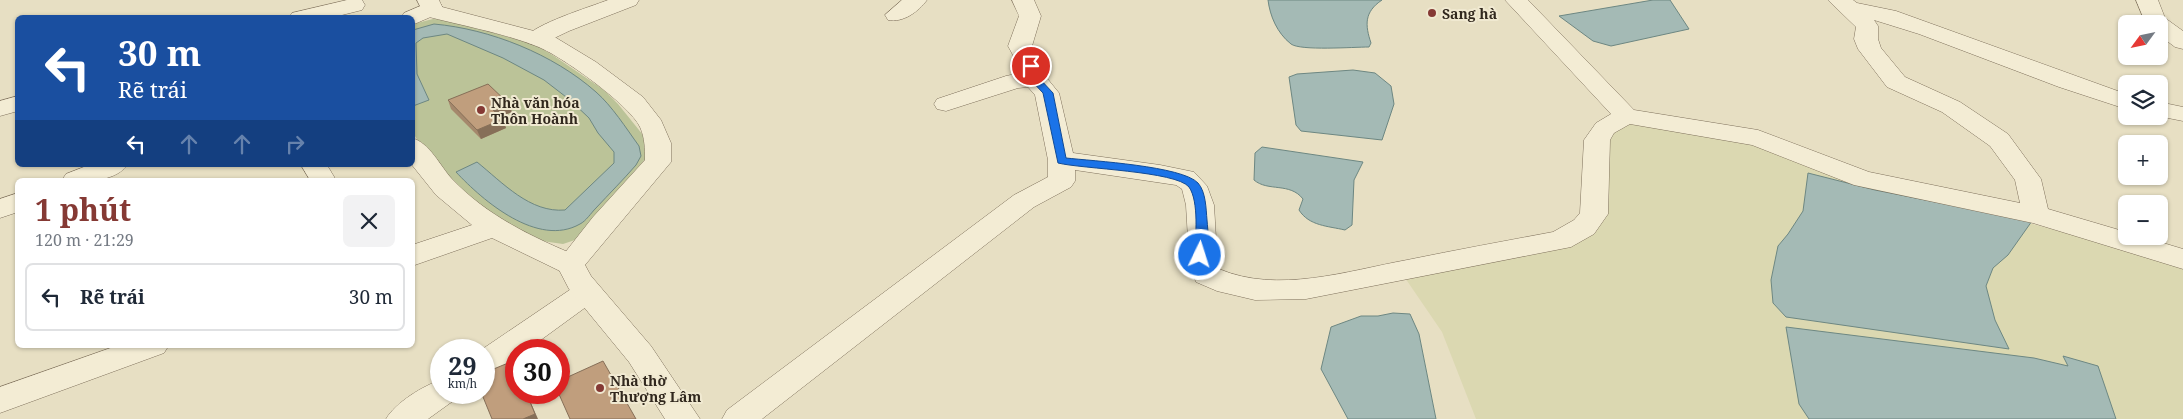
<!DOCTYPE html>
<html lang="vi">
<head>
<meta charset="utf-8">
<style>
  :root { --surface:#fff; --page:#f2f2f3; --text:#1f2937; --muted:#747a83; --line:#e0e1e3; --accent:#853934 }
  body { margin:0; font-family:"Noto Serif",serif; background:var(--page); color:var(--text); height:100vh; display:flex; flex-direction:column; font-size:19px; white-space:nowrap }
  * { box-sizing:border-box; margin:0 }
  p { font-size:16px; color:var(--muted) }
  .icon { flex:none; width:28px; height:28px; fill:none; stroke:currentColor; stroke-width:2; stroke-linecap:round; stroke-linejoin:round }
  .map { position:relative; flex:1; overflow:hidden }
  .details { position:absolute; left:15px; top:178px; width:400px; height:170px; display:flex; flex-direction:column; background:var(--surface); border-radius:8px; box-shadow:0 1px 4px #0004 }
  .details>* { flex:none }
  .top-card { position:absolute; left:15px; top:15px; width:400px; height:152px; border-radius:8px; box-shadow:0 1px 4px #0004; background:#1a4fa0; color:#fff; overflow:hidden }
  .needle { width:32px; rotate:237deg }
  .buttons { position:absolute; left:2118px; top:15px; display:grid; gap:10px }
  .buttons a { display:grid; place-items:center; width:50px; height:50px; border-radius:8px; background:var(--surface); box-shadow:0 1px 4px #0004; font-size:25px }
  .speed { position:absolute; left:430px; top:339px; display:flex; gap:10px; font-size:25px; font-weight:700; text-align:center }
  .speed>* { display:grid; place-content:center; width:65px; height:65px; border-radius:50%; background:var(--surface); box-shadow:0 1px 4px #0004; line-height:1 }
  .speed small { font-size:12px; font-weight:400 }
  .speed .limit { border:8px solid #d22; background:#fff; color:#111 }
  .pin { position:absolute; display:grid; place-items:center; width:42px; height:42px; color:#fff; margin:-21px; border:2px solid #fff; border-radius:50%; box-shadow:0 1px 5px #0007 }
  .me { position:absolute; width:55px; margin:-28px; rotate:4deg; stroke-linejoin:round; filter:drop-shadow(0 0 4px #0008) }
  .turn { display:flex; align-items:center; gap:18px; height:105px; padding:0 20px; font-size:22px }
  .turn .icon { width:65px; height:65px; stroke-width:2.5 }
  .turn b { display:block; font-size:35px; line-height:42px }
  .lanes { display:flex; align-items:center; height:48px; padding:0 20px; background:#0003; justify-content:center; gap:25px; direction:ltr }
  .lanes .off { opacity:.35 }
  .round { display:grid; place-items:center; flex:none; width:52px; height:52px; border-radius:8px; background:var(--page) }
  .head { display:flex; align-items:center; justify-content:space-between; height:85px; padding:0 20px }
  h1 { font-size:30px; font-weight:700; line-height:38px; color:var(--accent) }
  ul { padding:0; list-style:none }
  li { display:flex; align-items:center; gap:15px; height:68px; margin:0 10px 8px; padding:0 10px; border:2px solid var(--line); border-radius:8px }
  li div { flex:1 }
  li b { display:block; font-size:19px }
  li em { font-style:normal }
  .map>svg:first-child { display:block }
</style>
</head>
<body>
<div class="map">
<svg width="2183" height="419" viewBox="0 0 2183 419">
  <rect width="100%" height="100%" fill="#e7dfc3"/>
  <!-- farmland -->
  <polygon fill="#dbd8b1" points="1626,116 1688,125 1863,179 2183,264 2183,419 1476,419 1442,332 1401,272 1514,250 1594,214 1605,128"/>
  <!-- green -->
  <polygon fill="#bbc398" points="433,19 449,20 536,45 554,56 604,90 618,104 643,135 648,156 575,240 563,244 542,241 499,222 444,174 425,152 413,133 413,24"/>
  <!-- water -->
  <g fill="#a4bab5" stroke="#6d8782">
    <path d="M1268,0H1382C1364,12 1365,25 1371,43L1369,47C1354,47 1300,51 1291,44C1277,33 1270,16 1268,0Z"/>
    <polygon points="1653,0 1670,0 1689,29 1611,46 1593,41 1559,16"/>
    <path d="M434,24C490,29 553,54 596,92C612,106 626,128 639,146L641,156L636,165C623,180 609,194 596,208C591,213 586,221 580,224C538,248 483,201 456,172L477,162C503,183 530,213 565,210L614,163V152L598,133L589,118L570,100L544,80L503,58L447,34L423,38L416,43L417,74L429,100L413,106V30Z"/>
    <polygon points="1353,70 1375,73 1391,86 1394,104 1382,140 1301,131 1296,125 1289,77 1297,74"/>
    <path d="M1262,147L1363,162L1354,180L1352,225L1345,230C1328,226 1309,226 1299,210L1303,199C1290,182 1268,192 1254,180L1255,153Z"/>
    <polygon points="1808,173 1875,190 2032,221 2008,255 1993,268 1986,286 1995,320 2009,349 1786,317 1773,303 1771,280 1778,246 1788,234 1803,211"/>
    <polygon points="1393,313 1410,314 1419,334 1436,419 1348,419 1321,369 1331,327 1361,316 1378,316"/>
    <polygon points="1786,327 2034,358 2068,366 2063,356 2098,366 2116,419 1809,419 1799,404"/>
  </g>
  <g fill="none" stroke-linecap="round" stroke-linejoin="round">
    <defs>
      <g id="minor">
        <polygon points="347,0 362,0 365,5 362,10 330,18 289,18 292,13"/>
        <path d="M608,0H639L636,5L569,31L544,43L536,45L528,43L525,38C534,24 590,7 608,0Z"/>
        <path d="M902,0H927C918,12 903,23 888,20L885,15Z"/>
        <path d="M1012,0H1034L1041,16L1032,46L1043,66L1046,77L1059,93L1073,153L1160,165L1194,172L1207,186L1214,205L1216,239L1214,255L1219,269C1278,294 1347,271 1407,260C1456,250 1505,241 1553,232L1574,220L1580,213L1584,140L1596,123L1611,114L1505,0H1528L1634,110L1758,130L1869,172L2020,203L2015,180L1990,146L1942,112L1887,87L1858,49L1854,39L1856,27L1828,0H1853L1857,3L1896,11L2126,94V109L2059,87L1919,34L1874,20L1878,26V39L1881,48L1905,77L1960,102L2008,134L2041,179L2048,209L2126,232V236H2140L2183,249V269L2033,223L1854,185L1752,145L1630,124L1614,133L1610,140L1608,214L1594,234L1571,247L1306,299L1255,300L1217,291L1196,282L1186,255L1188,239L1186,205L1182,189L1176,185L1075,170V181L1071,187L1034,207L762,419H722L727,410L1014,195L1048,177V160L1035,95L1028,87L1018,88L946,111L937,109L934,104L937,99L1006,76L1021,73L1019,66L1008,46L1019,16Z"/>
        <polygon points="2136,0 2158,0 2165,18 2183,31 2183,49 2175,47 2159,35 2159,24 2146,24"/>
        <polygon points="432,1 440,3 443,8 440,13 412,25 412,18 401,18 404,13"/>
        <polygon points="18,96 18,111 0,116 0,101"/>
        <polygon points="2159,102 2183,107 2183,121 2158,116"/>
        <path d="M412,138C430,143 440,166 452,179C487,216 534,238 580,257L584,264L580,271L570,274L560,271L492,238L412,266V245L472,225L436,195L412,165Z"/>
        <path d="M89,165H127C114,184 82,180 62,180L66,174Z"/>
        <polygon points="301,165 327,165 336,180 310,180"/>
        <polygon points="18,193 18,212 0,218 0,199"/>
        <polygon points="587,281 597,285 602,292 597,299 527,350 516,350 516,357 495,372 484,376 484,350 481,350 577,285"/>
        <polygon points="119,345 169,345 164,353 0,413 0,387"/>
        <path d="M441,380V392H458L453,401L428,419H386C395,403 424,385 441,380Z"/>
      </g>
      <path id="tertiary" d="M417,0H439L442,7L553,36L596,62L643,97L661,120L671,143V162L585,265L591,276L651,346L700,419H665L629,362L569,289L556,264L593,217L645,160C645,149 645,138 640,127C630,105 559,54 536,46C503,33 460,25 425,16Z"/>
    </defs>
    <!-- minor casing -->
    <use href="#minor" stroke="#7f715c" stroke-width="1"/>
    <!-- tertiary casing -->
    <use href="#tertiary" stroke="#7f715c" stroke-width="1"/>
    <!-- minor -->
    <use href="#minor" fill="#f3ecd4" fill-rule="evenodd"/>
    <!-- tertiary -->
    <use href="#tertiary" fill="#f3ecd4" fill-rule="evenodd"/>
  </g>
  <!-- wall -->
  <polygon fill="#a5886c" points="448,100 508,103 512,112 500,117 506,128 481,139 451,109"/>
  <!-- shaded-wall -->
  <g fill="#866f58">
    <polygon points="508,103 512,112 496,118 493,110"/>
    <polygon points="503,119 506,128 481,139 477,130"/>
    <polygon points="526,392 538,419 523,419"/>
  </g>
  <!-- building -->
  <g fill="#c09e7d" stroke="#866f58">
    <polygon points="488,84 508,103 493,110 503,119 477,130 448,100"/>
    <polygon points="513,361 516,370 516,392 526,392 535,414 523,419 492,419 481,392 484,392 484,373"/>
    <polygon points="603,361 636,419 570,419 558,392 559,381"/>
  </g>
  <!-- route -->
  <path fill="#1a73e8" stroke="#114b97" d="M1031,63L1034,64L1039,78L1053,93L1066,158C1093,161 1182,166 1198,183C1206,192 1206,209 1207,220C1208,232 1210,247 1204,258L1200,259L1194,255C1196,238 1199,201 1189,187C1176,171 1082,169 1058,163L1043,93L1029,78L1026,66Z"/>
  <!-- markers -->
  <g fill="#853934" stroke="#f0e9d1" stroke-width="2">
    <circle cx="1432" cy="13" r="5"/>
    <circle cx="481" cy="110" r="5"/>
    <circle cx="600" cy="388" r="5"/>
  </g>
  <g text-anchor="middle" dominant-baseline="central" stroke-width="4" stroke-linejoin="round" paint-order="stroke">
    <!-- poi labels -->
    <g font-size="14" font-weight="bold" fill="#31281e" stroke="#f0e9d1" text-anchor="start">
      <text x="1442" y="13">Sang hà</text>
      <text x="491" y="102">Nhà văn hóa<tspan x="491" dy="16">Thôn Hoành</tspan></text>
      <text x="610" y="380">Nhà thờ<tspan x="610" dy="16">Thượng Lâm</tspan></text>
    </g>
  </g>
</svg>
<div class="buttons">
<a><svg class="needle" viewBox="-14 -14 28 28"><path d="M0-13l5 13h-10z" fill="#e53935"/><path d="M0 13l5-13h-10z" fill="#747a83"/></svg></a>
<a><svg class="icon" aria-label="layers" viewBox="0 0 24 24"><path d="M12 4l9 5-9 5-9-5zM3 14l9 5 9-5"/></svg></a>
<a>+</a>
<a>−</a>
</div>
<div class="speed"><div>29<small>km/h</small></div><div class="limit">30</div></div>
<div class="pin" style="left:1031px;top:66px;background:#d93025"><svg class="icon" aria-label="arrive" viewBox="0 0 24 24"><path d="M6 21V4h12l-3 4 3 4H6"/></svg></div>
<svg class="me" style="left:1200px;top:255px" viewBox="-20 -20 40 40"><circle r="17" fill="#1a73e8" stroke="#fff" stroke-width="3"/><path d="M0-11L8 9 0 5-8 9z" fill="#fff"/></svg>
<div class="top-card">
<div class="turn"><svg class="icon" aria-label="left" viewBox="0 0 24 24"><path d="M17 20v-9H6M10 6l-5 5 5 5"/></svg><div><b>30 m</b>Rẽ trái</div></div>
<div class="lanes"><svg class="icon" aria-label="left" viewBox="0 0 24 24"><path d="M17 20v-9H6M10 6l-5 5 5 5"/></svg><svg class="icon off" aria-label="ahead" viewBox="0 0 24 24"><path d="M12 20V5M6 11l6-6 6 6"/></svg><svg class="icon off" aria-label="ahead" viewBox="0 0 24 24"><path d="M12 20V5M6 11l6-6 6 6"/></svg><svg class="icon off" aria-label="right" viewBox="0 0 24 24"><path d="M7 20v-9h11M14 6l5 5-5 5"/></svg></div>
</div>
<section class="details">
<div class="head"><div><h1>1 phút</h1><p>120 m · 21:29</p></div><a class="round"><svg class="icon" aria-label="close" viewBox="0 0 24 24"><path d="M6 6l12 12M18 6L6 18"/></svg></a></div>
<ul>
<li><svg class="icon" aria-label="left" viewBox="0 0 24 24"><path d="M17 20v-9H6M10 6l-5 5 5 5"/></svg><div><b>Rẽ trái</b></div><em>30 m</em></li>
</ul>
</section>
</div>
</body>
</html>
